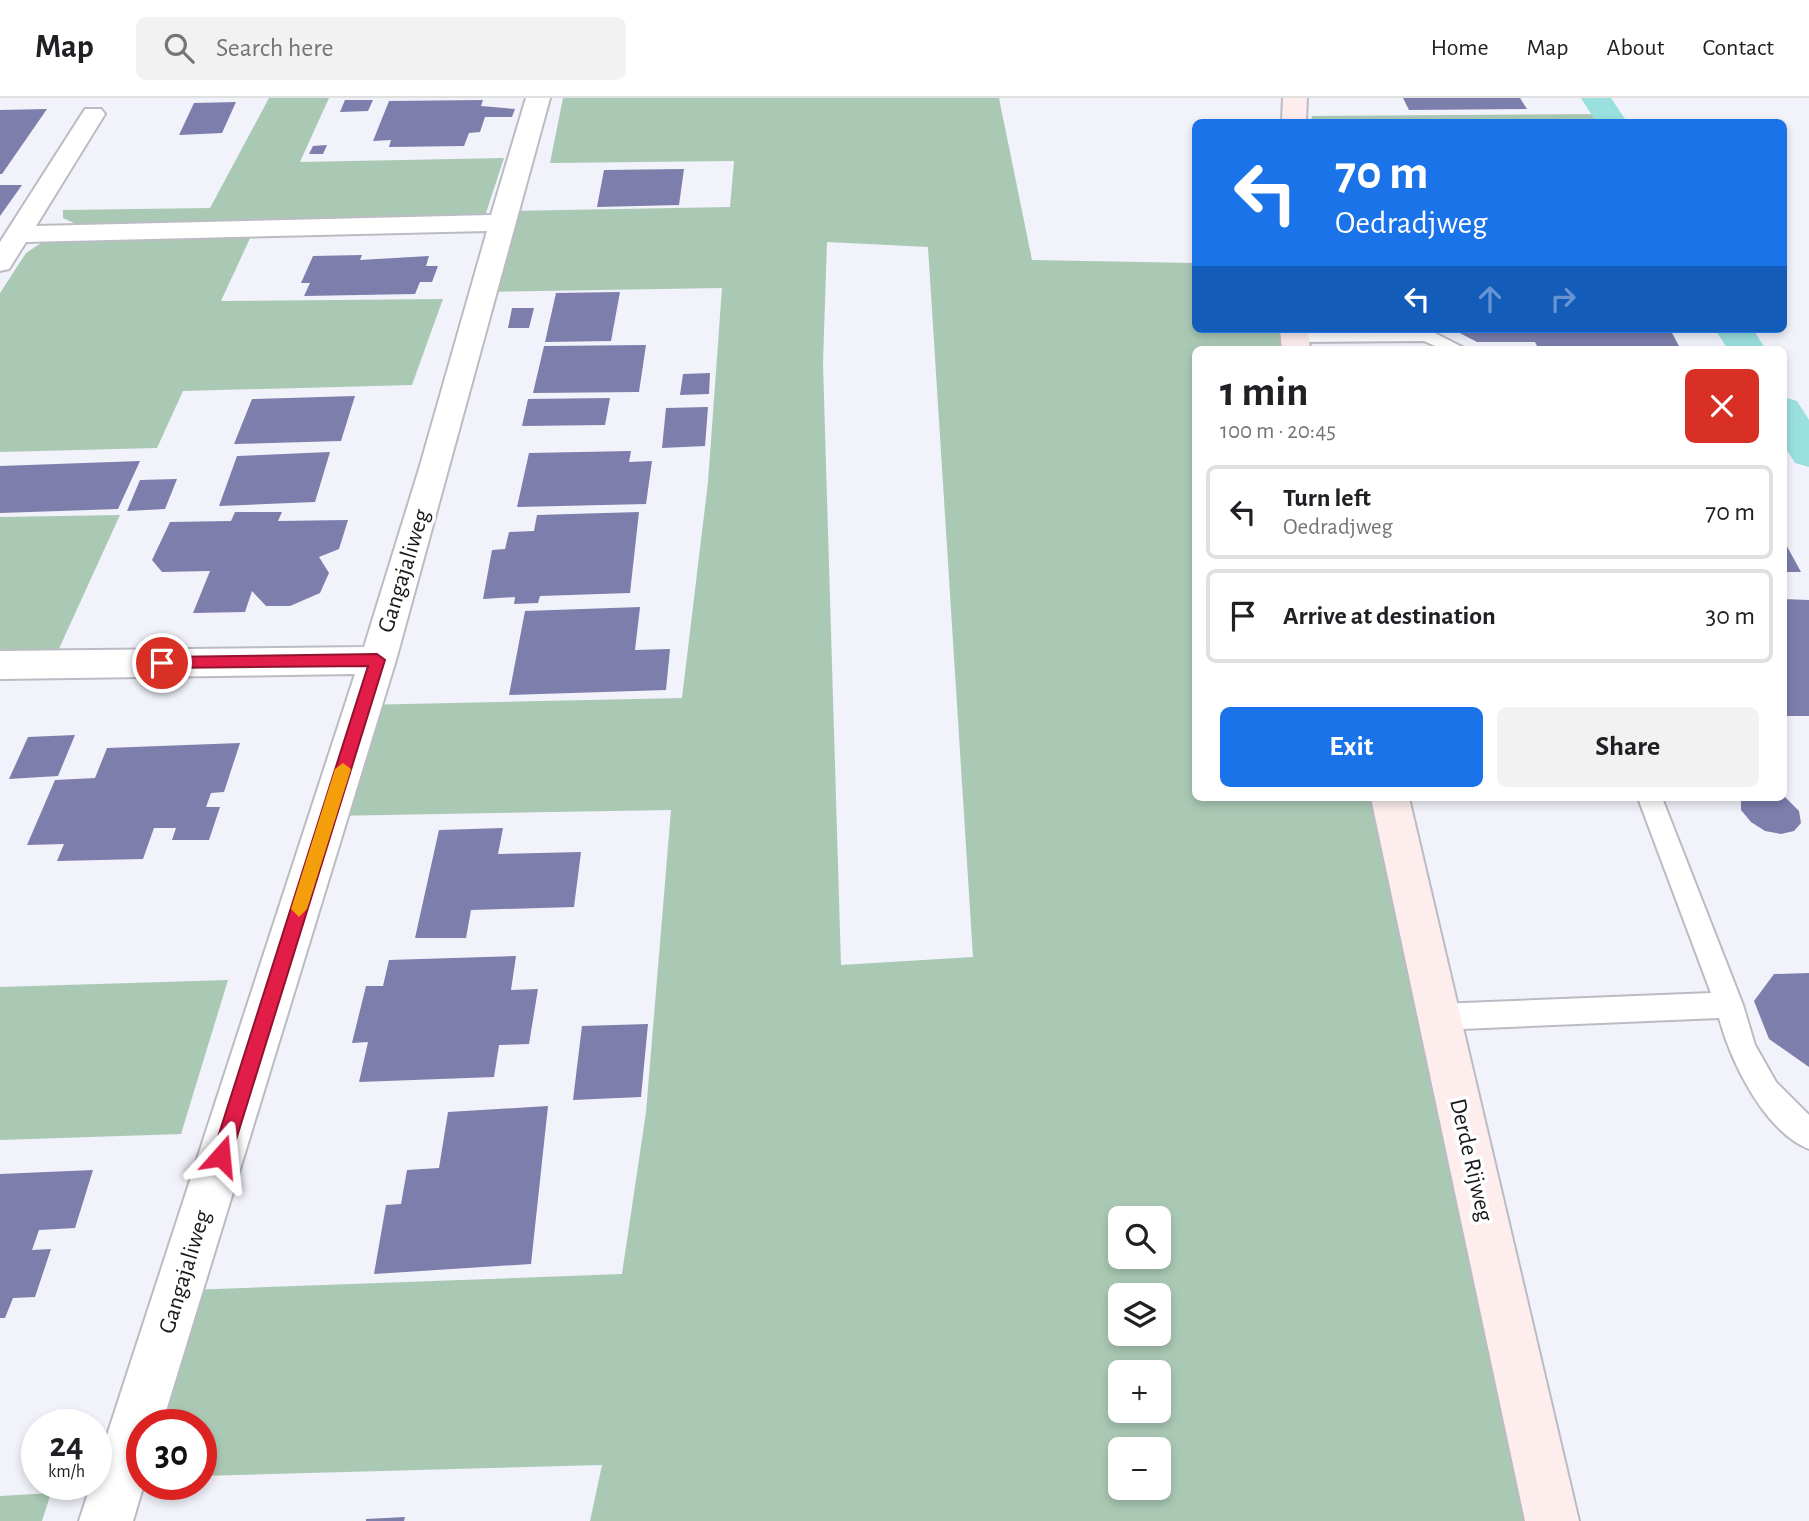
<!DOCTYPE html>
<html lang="en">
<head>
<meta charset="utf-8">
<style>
  :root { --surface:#fff; --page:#f2f2f2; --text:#202124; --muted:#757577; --line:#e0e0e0; --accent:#1a73e8 }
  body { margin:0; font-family:"Alegreya Sans",sans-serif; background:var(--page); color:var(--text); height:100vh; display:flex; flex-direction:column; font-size:26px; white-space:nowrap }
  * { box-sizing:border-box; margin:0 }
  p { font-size:23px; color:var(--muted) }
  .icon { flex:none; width:38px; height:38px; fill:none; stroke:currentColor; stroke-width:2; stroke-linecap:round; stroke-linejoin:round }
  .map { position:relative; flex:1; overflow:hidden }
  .sheet { position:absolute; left:1192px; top:248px; width:595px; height:455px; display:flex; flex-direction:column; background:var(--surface); border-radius:10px; box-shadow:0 4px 10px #0003 }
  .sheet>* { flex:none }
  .top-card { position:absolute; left:1192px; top:21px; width:595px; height:214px; border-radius:10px; box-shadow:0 4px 10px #0003; background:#1a73e8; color:#fff; overflow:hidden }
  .controls { position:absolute; left:1108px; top:1108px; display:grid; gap:14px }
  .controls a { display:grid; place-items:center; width:63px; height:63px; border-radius:10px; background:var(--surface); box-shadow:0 4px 10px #0003; font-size:35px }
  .speed { position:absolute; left:21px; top:1311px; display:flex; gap:14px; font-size:35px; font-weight:700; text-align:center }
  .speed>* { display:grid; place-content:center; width:91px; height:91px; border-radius:50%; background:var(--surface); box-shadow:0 4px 10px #0003; line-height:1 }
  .speed small { font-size:18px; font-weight:400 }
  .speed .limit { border:10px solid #d22; background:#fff; color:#111 }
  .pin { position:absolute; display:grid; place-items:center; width:60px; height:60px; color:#fff; margin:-30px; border:4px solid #fff; border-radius:50%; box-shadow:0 2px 7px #0007 }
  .me { position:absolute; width:77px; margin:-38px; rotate:18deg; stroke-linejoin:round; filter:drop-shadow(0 0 5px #0008) }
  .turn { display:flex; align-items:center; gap:24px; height:147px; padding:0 28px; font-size:32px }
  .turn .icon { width:91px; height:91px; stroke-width:2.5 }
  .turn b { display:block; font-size:49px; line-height:60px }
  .lanes { display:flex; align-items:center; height:66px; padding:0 28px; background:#0003; justify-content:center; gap:35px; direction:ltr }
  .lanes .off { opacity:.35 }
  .round { display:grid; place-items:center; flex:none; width:74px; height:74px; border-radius:10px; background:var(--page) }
  .summary { display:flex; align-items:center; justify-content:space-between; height:119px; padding:0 28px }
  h1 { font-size:42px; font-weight:700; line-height:52px }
  .button { display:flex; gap:14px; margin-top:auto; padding:14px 28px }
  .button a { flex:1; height:80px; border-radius:10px; background:var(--accent); color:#fff; font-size:28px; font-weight:700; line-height:80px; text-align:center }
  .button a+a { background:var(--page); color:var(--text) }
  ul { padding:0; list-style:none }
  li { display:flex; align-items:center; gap:21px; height:94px; margin:0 14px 10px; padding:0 14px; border:4px solid var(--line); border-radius:10px }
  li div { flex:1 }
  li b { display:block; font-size:26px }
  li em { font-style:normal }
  header { display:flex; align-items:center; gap:42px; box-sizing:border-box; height:98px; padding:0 35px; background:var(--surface); border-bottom:2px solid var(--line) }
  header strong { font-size:33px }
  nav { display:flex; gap:38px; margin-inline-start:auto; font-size:24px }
  .search { width:490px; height:63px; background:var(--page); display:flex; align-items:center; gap:18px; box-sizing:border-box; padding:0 24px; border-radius:10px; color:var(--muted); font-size:26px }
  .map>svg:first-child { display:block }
</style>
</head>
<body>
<header>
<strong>Map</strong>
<div class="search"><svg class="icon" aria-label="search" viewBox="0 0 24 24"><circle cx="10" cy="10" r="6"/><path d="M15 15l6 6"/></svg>Search here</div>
<nav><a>Home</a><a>Map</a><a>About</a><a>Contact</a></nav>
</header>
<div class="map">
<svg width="1809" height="1423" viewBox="0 0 1809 1423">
  <rect width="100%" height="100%" fill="#f2f2fb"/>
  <!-- green -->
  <g fill="#aac9b5" fill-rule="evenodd">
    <polygon points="269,0 329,0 300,64 504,60 485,118 104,128 74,125 63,120 63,112 210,110"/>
    <path d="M563,0H999L1032,162L1195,165V231H1280L1281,252H1195V700H1372L1527,1423H590L602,1367L201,1378V1326H150L189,1192L622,1176L646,1014L671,712L328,718L360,607L682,600L708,384L722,190L479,194L503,113L730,109L734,63L550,65ZM827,144L928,149L973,859L841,867L823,266ZM1120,1120H1158V1158H1120ZM1120,1197H1158V1236H1120ZM1120,1274H1158V1312H1120ZM1120,1351H1158V1390H1120Z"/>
    <polygon points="1606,16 1611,24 1311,24 1312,18"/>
    <polygon points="252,136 221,203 443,201 412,287 183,293 157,350 0,354 0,195 26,155 41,145 66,140"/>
    <polygon points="120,417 57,555 0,556 0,419"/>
    <polygon points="228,882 181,1036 0,1042 0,889"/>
    <polygon points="51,1395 42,1423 0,1423 0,1398"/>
  </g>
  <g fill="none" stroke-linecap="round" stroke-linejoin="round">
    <!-- canal -->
    <g fill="#9ae0df" fill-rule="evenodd">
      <polygon points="1581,0 1611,0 1627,24 1596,24"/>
      <polygon points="1715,231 1753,231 1766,252 1728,252"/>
      <polygon points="1783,299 1797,303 1809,322 1809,369 1795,365 1783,346"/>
    </g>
  </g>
  <!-- building -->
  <g fill="#7d7eac">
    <polygon points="1403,0 1520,0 1527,11 1409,12"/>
    <polygon points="345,2 373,2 368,13 340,14"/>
    <polygon points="483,2 481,8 515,11 512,19 485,19 480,34 469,35 464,48 389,49 391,42 373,43 389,3"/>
    <polygon points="236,4 222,35 179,37 194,5"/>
    <polygon points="47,11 2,76 0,76 0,12"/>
    <polygon points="327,47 323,56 309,56 313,48"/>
    <polygon points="684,71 679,107 597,109 604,72"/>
    <polygon points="0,87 22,87 0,118"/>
    <polygon points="362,157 360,162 429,158 426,168 438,168 432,184 420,184 415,196 304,198 310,185 301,185 313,158"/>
    <polygon points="620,194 611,243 545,244 556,195"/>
    <polygon points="512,210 534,210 529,230 508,230"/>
    <polygon points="1452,231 1670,231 1681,252 1539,252 1535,244 1477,244"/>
    <polygon points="646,247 639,294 533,295 544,248"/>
    <polygon points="710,275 709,296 680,297 683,276"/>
    <polygon points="355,298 341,343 234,346 252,301"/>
    <polygon points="610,300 605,327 522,328 528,301"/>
    <polygon points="708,309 705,348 662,350 666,310"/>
    <polygon points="631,353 629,364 652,363 646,406 517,409 529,355"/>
    <polygon points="330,354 315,404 219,408 237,358"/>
    <polygon points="140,363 118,411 0,415 0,368"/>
    <polygon points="177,381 165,411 127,413 140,382"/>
    <polygon points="235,414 282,414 278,423 348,422 339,451 319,459 329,475 320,495 290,508 266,508 252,493 245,514 193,515 210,473 162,474 152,462 170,424 231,423"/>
    <polygon points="639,414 630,495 540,498 538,505 514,506 515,499 483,501 492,452 505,451 509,434 534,433 537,417"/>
    <polygon points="1783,441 1801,474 1783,474"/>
    <polygon points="1783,501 1809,502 1809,618 1783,618"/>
    <polygon points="640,509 635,552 670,551 666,592 509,597 525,513"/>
    <polygon points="75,637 58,678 9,681 28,639"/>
    <polygon points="240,645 224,694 211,695 206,709 220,709 209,742 172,742 176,730 154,730 143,761 57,763 64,746 27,747 55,682 95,680 107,650"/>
    <polygon points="1783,697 1799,713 1801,725 1794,733 1781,736 1765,733 1751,724 1741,712 1741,700 1783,700"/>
    <polygon points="503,730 498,756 581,754 574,809 471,812 466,840 415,840 439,732"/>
    <polygon points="516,858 511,892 538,891 529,946 499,947 494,979 359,984 368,944 352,945 366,888 383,888 389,862"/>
    <polygon points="1809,875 1809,969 1769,941 1754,903 1774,876"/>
    <polygon points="648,926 641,999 573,1002 582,928"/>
    <polygon points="548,1008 531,1166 374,1176 386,1107 401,1106 407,1072 439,1070 448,1014"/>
    <polygon points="93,1072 75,1130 39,1132 32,1152 51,1151 35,1199 13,1200 5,1220 0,1220 0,1076"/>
    <polygon points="405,1419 404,1423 366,1423 366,1421"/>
  </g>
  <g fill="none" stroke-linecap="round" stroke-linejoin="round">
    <defs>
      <g id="lane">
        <polygon points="1427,231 1468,252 1444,252 1424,243 1294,244 1285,238 1294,232"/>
        <path d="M1638,700H1662L1743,907L1755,947L1776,984L1809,1017V1051C1764,1033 1731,964 1719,920L1439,932L1429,928L1425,919L1429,910L1439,906L1711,895Z"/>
      </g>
      <polygon id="street" points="526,0 550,0 396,562 162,1326 142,1326 144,1386 133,1423 79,1423 91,1386 96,1386 96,1371 355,576 0,581 0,553 364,549 419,371 487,133 26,144 9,171 0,173 0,144 85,11 101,11 105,16 36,128 491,117"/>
      <g id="secondary">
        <polygon points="1283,0 1307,0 1306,24 1282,24"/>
        <polygon points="1280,231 1308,231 1310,252 1282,252"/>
        <polygon points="1371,700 1409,700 1579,1423 1525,1423"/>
      </g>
    </defs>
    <!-- lane casing -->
    <use href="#lane" stroke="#babbc3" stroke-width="4"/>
    <!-- street casing -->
    <use href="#street" stroke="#babbc3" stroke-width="4"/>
    <!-- secondary casing -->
    <use href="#secondary" stroke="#babbc3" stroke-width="4"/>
    <!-- lane -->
    <use href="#lane" fill="#fff" fill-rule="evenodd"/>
    <!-- street -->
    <use href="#street" fill="#fff" fill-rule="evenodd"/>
    <!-- secondary -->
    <use href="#secondary" fill="#fdeded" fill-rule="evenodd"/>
  </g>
  <!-- route -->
  <polygon fill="#e11d48" stroke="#92132f" stroke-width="2" points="377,556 385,562 231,1058 228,1064 221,1067 215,1064 212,1058 368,568 162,570 155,565 162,559"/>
  <!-- slow -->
  <polygon fill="#f59e0b" points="343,665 351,671 307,811 299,819 291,811 335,671"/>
  <g text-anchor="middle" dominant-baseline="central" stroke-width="7" stroke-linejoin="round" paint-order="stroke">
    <!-- street labels -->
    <g font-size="24" fill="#19191c" stroke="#fff">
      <text transform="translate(404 473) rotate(-73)">Gangajaliweg</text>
      <text transform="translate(1471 1062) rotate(77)">Derde Rijweg</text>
      <text transform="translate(185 1174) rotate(-73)">Gangajaliweg</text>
    </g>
  </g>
</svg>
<div class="controls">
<a><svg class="icon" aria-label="search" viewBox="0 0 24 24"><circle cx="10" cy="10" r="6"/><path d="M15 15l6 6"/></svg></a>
<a><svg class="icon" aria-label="layers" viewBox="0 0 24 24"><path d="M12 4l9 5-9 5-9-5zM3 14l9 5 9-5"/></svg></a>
<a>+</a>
<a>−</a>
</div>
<div class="speed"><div>24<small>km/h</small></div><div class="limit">30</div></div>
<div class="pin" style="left:162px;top:565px;background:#d93025"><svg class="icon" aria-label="arrive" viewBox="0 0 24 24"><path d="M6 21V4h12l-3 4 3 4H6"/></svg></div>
<svg class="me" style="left:221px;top:1058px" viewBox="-20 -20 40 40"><path d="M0-17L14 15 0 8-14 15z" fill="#e11d48" stroke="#fff" stroke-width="4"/></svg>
<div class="top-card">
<div class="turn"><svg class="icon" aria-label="left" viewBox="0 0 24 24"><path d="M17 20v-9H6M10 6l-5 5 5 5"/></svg><div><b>70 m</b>Oedradjweg</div></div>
<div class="lanes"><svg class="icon" aria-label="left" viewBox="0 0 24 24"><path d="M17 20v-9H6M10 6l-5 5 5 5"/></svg><svg class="icon off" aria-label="ahead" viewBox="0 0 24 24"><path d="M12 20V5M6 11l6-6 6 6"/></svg><svg class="icon off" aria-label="right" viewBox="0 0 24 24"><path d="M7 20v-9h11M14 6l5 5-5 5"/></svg></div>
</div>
<section class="sheet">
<div class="summary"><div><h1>1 min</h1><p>100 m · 20:45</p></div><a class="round" style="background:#d93025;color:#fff"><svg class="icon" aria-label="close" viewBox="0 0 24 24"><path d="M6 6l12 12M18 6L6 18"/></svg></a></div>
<ul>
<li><svg class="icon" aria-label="left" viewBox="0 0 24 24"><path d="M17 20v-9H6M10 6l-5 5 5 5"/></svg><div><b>Turn left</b><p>Oedradjweg</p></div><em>70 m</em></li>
<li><svg class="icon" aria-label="arrive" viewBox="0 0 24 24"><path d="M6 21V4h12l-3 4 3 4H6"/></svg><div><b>Arrive at destination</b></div><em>30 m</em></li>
</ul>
<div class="button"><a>Exit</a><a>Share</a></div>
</section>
</div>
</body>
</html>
